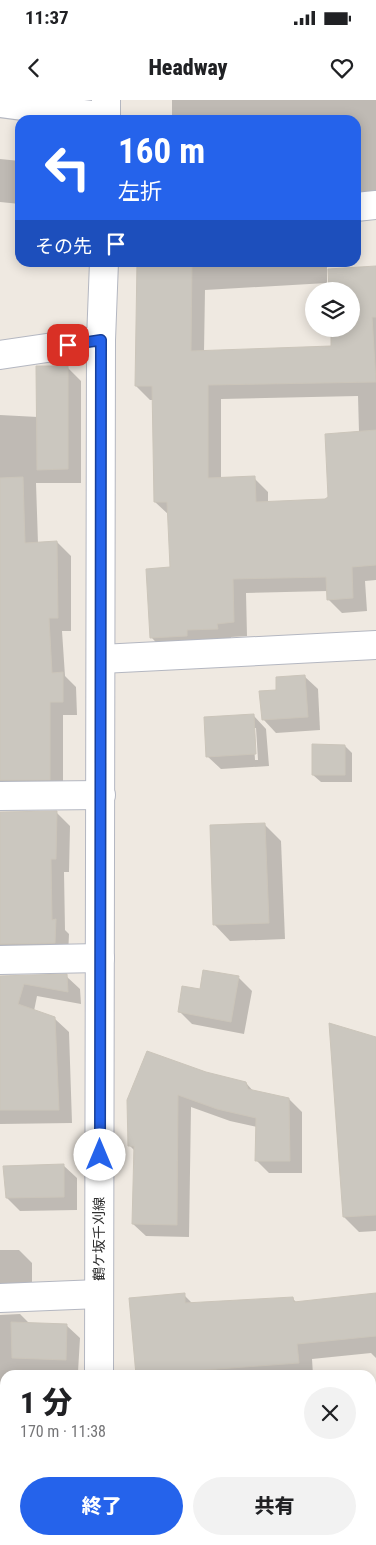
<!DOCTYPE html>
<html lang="ja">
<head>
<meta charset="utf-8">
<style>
  :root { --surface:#fff; --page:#f2f2f2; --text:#202124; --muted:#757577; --accent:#2563eb }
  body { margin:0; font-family:"Roboto Condensed","Noto Sans JP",sans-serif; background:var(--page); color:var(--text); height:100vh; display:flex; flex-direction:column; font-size:19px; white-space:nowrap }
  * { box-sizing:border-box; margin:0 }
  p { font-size:16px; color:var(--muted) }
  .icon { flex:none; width:28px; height:28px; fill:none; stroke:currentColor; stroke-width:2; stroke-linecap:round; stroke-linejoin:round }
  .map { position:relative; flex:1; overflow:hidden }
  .details { position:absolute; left:0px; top:1270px; width:376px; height:175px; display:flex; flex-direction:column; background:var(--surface); border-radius:15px 15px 0 0; box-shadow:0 2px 12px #0003 }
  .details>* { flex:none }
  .hud { position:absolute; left:15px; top:15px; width:346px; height:152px; border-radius:15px; box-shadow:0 2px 12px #0003; background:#2563eb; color:#fff; overflow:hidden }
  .controls { position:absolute; left:305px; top:182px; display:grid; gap:10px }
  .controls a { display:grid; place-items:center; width:55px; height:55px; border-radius:50%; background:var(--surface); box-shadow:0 2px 12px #0003; font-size:25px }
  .pin { position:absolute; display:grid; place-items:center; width:42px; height:42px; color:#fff; margin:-21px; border-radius:10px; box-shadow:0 2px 8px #0006 }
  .me { position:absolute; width:55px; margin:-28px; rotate:0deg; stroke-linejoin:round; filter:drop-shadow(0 0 4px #0008) }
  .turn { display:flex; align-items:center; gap:18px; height:105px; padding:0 20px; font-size:22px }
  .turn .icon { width:65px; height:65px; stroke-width:2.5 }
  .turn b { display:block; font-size:35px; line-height:42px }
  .then { display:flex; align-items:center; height:48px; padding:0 20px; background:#0003; gap:10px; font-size:19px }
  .round { display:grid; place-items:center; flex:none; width:52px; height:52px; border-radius:26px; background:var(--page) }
  .overview { display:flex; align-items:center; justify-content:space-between; height:85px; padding:0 20px }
  h1 { font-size:30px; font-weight:800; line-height:38px }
  .action { display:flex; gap:10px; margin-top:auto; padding:10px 20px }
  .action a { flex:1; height:58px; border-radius:30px; background:var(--accent); color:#fff; font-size:20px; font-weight:800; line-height:58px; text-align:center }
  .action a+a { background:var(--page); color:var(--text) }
  .status { display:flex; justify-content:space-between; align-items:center; height:35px; padding:0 25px; background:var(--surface); direction:ltr }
  .status svg { height:14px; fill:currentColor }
  header { display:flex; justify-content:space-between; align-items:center; height:65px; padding:0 20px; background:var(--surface); font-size:22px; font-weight:800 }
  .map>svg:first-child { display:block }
</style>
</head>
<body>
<div class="status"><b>11:37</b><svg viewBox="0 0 49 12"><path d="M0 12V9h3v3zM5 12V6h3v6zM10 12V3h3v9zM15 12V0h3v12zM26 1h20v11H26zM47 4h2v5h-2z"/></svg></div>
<header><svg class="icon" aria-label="back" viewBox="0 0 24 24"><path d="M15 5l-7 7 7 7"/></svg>Headway<svg class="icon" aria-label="heart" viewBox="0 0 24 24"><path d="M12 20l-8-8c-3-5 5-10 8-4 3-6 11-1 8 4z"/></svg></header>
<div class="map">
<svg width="376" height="1445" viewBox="0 0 376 1445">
  <rect width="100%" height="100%" fill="#efe9e1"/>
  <!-- shadow -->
  <g fill="#0003" fill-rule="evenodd">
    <polygon points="172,0 376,0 376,91 356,93 356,20 172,20"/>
    <polygon points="0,59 20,61 20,104 0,102"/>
    <path d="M138,162H327V183L205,190L204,252L333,247L332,229H351V191H330L329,170L376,167V480L365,481L367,511L342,513L328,499V491L246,493L247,536L231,537V542L165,552L152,538L171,468L169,415L155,402L153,300H150L136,286ZM358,296L359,332L330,398L325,400L268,403V392L254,378L221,379V299Z"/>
    <polygon points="67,267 81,281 81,383 36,383 38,443 57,442 71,456 71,531 62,531 65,576 76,587 77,615 63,615 63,693 0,687 0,315 38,317"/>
    <polygon points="304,576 318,589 320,630 276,633 263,619"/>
    <path d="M253,615L266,629L269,666L221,669L207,656ZM253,628H256L258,660H255Z"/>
    <polygon points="345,646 352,653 352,682 321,682 313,675"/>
    <polygon points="56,712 70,726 69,772 64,772 65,830 69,834 68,856 0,866 0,713"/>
    <polygon points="264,724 281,741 285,839 230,841 214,824"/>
    <polygon points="66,876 80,889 81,904 37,896 34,911 55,919 69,932 72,1023 0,1024 0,877"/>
    <polygon points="239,878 252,891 244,934 192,924 179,911 201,890"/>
    <polygon points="376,938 376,1131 359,1132 344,1117"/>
    <polygon points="205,973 246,983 254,992 289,999 302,1012 302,1073 269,1073 256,1060 257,1027 230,1021 191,1007 189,1137 146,1136 133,1124 135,1051 129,1045 128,1000"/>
    <polygon points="63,1065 77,1078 77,1110 20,1111 7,1098"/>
    <polygon points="0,1150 19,1150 32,1163 32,1194 0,1203"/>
    <polygon points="376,1194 376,1258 371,1253 312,1259 313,1275 137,1274 184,1195 193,1204 293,1199 297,1203"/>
    <polygon points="20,1214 30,1224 66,1225 80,1238 78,1272 72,1272 73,1275 5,1275 5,1338 0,1338 0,1215"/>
    <polygon points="376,1396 376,1445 361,1445 361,1440 371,1440 371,1397"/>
    <polygon points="0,1400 5,1402 5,1440 17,1440 18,1445 0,1445"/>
    <polygon points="130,1440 180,1440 185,1445 130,1445"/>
    <polygon points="281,1440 347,1440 343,1445 282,1445"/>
  </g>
  <!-- building -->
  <g fill="#cbc7bf" stroke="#cbc5ba">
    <polygon points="137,162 192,162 191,251 331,246 331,229 351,229 351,191 329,191 328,169 376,166 376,217 372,217 376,282 208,285 208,378 255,376 256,402 325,399 328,397 325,334 376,330 376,465 352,467 353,498 327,500 326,477 233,479 234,522 217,524 218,529 187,530 187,536 150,538 146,469 170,467 167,402 154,402 152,286 135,286"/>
    <polygon points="36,266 68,266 68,369 37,370"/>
    <polygon points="23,377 25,443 57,441 58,518 49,518 52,573 63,572 63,602 50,602 50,680 0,680 0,378"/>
    <polygon points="305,575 308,617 262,620 259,591 276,590 276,577"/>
    <polygon points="254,614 256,654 206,657 204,617"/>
    <polygon points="312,644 345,645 345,675 312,675"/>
    <polygon points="57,711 56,759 51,759 52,820 56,819 55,843 0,844 0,712"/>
    <polygon points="265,723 269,823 213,825 210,725"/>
    <polygon points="203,870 239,876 231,922 178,912 182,886 200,889"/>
    <polygon points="67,874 68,892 24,884 18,904 55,917 59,1010 0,1010 0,876"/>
    <polygon points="329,923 376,937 376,1115 343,1117"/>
    <polygon points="147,951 206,972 246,982 248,989 289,998 290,1061 255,1061 256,1018 217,1009 178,995 177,1125 132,1124 134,1046 128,1046 127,1000"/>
    <polygon points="64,1064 64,1097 6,1098 3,1066"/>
    <polygon points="185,1193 185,1203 293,1197 294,1202 376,1193 376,1236 297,1244 299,1263 136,1275 129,1198"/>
    <polygon points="11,1222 67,1224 66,1260 12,1258"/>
  </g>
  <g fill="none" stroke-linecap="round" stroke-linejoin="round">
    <defs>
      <g id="minor">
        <polyline points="0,3 106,17"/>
        <polyline points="356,107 376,105"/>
        <polyline points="0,255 101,240"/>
        <polyline points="101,559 376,545"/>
        <polyline points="0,696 101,695"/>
        <polyline points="0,860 100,858"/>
        <polyline points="0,1198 99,1194"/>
        <polyline points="344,1440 345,1445"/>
      </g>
      <g id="secondary">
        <polyline points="106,20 106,0"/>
        <polyline points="99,1275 101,240 104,162"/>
        <polyline points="97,1445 97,1440"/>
      </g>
    </defs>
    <!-- minor casing -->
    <use href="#minor" stroke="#b4b7c1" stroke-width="30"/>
    <!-- secondary casing -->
    <use href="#secondary" stroke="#b4b7c1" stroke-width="30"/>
    <!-- minor -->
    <use href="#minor" stroke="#fff" stroke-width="28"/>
    <!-- secondary -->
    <use href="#secondary" stroke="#fff" stroke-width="28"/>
  </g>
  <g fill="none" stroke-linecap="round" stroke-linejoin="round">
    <defs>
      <polyline id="route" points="68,245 101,240 100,1055"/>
    </defs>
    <!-- route casing -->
    <use href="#route" stroke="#184099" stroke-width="12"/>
    <!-- route -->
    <use href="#route" stroke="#2563eb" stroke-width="9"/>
  </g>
  <g text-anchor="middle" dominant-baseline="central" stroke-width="4.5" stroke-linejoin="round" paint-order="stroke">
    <!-- street labels -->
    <g font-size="14" fill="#2e2e2e" stroke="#fff">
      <text transform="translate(99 1139) rotate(-90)">鶴ケ坂千刈線</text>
    </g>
  </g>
</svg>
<div class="controls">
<a><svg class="icon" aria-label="layers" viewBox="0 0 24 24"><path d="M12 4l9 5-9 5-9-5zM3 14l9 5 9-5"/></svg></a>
</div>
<div class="pin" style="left:68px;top:245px;background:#d93025"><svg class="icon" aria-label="arrive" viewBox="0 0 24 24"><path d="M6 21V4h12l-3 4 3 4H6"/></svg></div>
<svg class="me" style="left:100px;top:1055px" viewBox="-20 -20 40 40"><circle r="19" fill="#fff"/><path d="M0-13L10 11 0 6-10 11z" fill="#2563eb"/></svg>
<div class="hud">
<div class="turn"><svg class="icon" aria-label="left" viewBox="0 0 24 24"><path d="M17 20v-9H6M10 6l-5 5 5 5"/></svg><div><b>160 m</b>左折</div></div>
<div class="then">その先<svg class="icon" aria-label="arrive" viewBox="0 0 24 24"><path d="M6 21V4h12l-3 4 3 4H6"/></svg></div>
</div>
<section class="details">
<div class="overview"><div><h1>1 分</h1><p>170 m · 11:38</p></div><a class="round"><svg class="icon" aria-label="close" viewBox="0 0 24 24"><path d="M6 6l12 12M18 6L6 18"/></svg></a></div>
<div class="action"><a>終了</a><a>共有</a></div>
</section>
</div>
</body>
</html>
